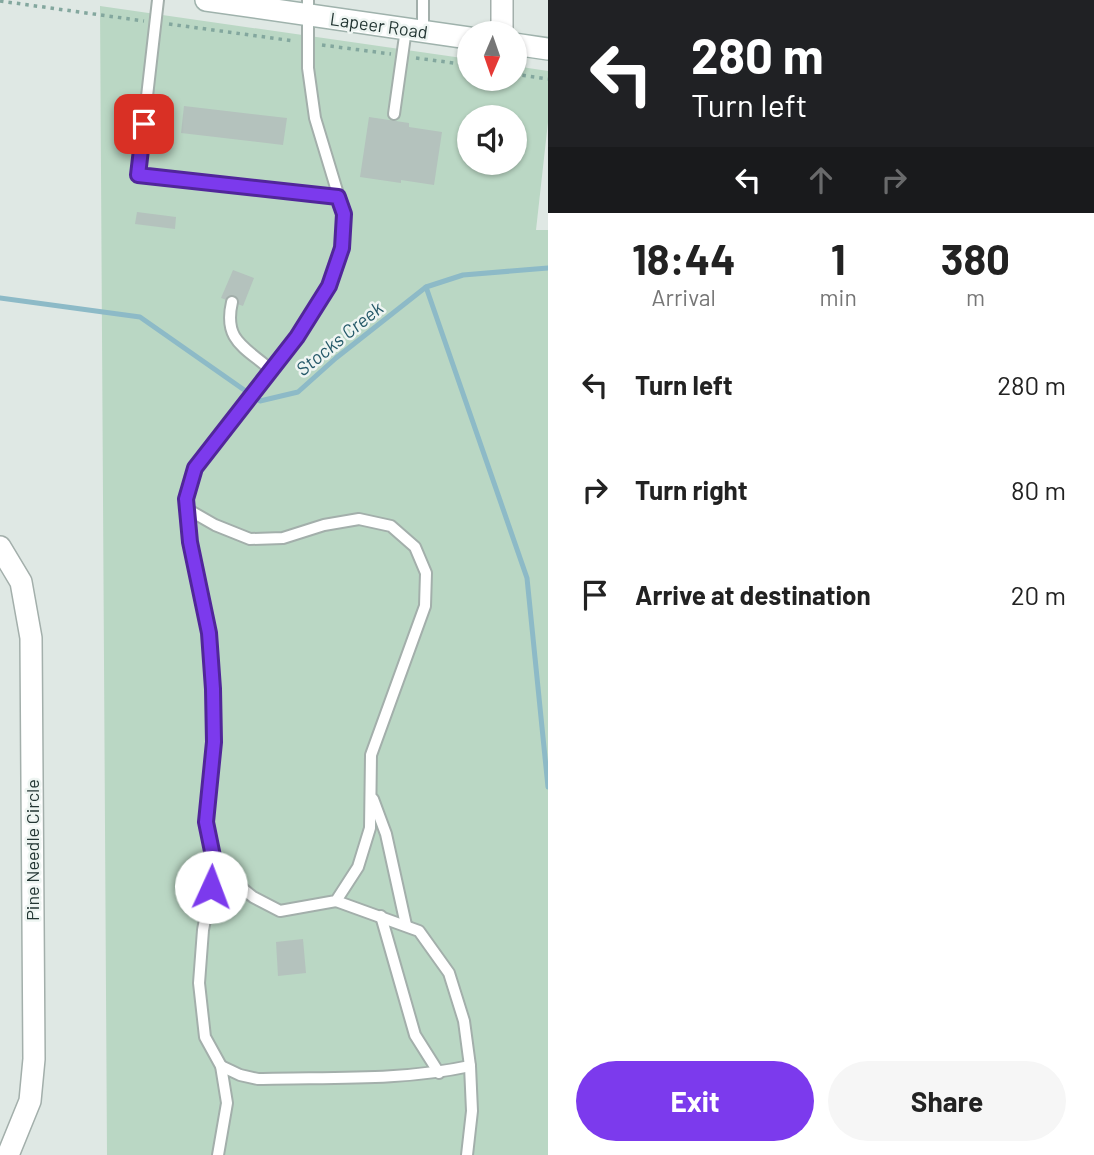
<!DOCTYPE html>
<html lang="en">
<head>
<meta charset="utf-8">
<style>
  :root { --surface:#fff; --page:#f6f6f6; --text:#222; --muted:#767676; --accent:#7c3aed }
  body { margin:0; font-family:Barlow,sans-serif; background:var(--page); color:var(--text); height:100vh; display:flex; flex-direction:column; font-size:26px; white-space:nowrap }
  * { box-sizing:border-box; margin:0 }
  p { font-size:23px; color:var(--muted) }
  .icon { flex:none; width:38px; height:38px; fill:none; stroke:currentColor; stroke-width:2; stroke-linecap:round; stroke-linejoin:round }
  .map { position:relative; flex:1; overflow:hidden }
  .side { display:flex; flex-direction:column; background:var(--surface); width:546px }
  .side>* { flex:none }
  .banner { background:#202124; color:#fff; overflow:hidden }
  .needle { width:46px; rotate:182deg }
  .tools { position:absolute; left:457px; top:21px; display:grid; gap:14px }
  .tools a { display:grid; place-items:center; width:70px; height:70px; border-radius:50%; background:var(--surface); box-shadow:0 2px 5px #0004; font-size:35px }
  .pin { position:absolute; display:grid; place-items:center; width:60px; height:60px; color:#fff; margin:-30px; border-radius:14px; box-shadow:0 4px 10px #0006 }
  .me { position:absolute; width:77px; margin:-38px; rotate:2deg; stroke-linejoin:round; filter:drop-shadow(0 0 5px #0008) }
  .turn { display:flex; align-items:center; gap:24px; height:147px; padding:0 28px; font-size:32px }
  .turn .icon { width:91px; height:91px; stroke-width:2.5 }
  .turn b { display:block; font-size:49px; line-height:60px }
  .lanes { display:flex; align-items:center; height:66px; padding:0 28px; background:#0003; justify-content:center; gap:35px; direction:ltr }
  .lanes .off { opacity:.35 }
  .eta { display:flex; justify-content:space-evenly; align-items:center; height:119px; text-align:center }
  .eta b { font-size:42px; font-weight:700; line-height:49px }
  .button { display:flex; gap:14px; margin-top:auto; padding:14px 28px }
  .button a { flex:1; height:80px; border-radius:42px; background:var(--accent); color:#fff; font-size:28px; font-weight:700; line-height:80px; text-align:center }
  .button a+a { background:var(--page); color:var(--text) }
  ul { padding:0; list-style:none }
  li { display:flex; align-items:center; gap:21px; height:105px; padding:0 28px }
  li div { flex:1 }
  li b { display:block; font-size:26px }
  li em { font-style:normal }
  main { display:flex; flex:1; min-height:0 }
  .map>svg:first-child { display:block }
</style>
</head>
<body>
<main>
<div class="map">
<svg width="548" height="1155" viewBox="0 0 548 1155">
  <rect width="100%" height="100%" fill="#dfe8e4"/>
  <!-- green -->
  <path fill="#bad7c4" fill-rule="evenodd" d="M100,6L469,59V79H514L515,66L548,71V122L536,230H548V1155H107ZM469,117H514V163H469Z"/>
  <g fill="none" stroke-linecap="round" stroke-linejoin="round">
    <!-- stream -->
    <g stroke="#8dbac7" stroke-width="5">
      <polyline points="426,287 527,578 548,787"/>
      <polyline points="0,298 140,317 260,401 298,392 336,358 426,287 463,275 548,268"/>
    </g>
  </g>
  <!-- building -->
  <g fill="#b4c2bd">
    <polygon points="184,106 287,118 283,145 181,133"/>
    <polygon points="369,117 409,123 409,127 442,132 434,185 401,180 401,183 360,177"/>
    <polygon points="137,212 176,217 175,229 135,224"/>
    <polygon points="233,270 254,278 243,306 221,298"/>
    <polygon points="303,939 306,973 278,976 276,942"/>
  </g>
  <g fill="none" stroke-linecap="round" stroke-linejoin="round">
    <defs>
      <g id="service">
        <polyline points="158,0 138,175 338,196"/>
        <polyline points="423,31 423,0"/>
        <polyline points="394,114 406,29"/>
        <path d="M232,302C223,341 245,347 271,370"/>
        <polyline points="187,509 215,525 250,539 283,538 324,525 359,519 391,526 415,547 426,573 425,606 371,755 370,828 358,867 336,901 280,911 253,897 215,866 207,822 214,742 213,689 209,633 189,542 186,499 196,468 297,337 329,286 342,248 344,214 315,118 308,68 308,0"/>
        <polyline points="373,799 386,834 406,925"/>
        <polyline points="215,866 203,930 199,983 205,1037 221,1066 227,1103 218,1155"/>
        <polyline points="336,901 419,931 449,973 464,1021 470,1066 472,1111 467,1155"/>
        <polyline points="381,916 415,1035 439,1073"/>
        <path d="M221,1066L240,1075L258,1079C329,1077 401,1081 470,1066"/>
      </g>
      <g id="minor">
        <polyline points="502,0 502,33"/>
        <polyline points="0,547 21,582 31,638 34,1059 30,1101 8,1155"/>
      </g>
      <g id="secondary">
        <polyline points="206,0 469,38"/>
        <polyline points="514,44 548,49"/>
      </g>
    </defs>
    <!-- service casing -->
    <use href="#service" stroke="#a3afab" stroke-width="14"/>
    <!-- minor casing -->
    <use href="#minor" stroke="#a3afab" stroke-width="24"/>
    <!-- secondary casing -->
    <use href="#secondary" stroke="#9fb2ac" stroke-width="24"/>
    <!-- path -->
    <g stroke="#83a79e" stroke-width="3.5" stroke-dasharray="3.5 5" stroke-linecap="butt">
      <polyline points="0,1 144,21"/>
      <polyline points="169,24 294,41"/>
      <polyline points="322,45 391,54"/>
      <polyline points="416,58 469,65"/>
      <polyline points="514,74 548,79"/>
    </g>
    <!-- service -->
    <use href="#service" stroke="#fff" stroke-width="10"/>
    <!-- minor -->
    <use href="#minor" stroke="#fff" stroke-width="21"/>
    <!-- secondary -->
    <use href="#secondary" stroke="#fff" stroke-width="21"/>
  </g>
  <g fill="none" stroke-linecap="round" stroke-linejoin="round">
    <defs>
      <polyline id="route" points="144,124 138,175 338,197 344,214 342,248 329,286 297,337 195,468 186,499 190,542 209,633 213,689 214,742 206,822 215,866 211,887"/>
    </defs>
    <!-- route casing -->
    <use href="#route" stroke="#51269a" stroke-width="18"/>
    <!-- route -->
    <use href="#route" stroke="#7c3aed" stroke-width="12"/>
  </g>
  <g text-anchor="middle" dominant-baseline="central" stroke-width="5" stroke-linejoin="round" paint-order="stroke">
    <!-- street labels -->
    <g font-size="18" fill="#223532" stroke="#eef5f2">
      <text transform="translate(379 25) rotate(8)">Lapeer Road</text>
      <text transform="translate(32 850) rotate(-90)">Pine Needle Circle</text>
    </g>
    <!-- water labels -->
    <g font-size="19" font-style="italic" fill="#255969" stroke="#eef5f2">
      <text transform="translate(339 338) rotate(-39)">Stocks Creek</text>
    </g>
  </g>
</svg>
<div class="tools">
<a><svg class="needle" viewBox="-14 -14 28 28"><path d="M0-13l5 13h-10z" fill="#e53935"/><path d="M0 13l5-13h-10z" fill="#767676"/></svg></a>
<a><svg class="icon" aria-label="sound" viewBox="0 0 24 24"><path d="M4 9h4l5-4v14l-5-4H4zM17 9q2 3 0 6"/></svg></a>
</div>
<div class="pin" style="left:144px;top:124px;background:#d93025"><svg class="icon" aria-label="arrive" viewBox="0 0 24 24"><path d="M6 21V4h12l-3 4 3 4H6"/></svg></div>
<svg class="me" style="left:211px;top:887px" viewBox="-20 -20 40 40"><circle r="19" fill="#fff"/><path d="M0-13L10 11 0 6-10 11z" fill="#7c3aed"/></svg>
</div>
<section class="side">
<div class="banner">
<div class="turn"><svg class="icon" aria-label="left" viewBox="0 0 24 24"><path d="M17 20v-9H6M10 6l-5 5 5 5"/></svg><div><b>280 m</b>Turn left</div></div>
<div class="lanes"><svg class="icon" aria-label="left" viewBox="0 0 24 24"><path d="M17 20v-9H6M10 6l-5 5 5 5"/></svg><svg class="icon off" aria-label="ahead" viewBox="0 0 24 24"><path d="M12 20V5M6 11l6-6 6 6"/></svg><svg class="icon off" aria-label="right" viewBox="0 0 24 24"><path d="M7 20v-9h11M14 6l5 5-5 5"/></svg></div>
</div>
<div class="eta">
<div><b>18:44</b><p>Arrival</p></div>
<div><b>1</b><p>min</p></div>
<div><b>380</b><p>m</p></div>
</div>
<ul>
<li><svg class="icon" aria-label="left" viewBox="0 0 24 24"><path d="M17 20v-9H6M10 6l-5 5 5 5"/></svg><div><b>Turn left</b></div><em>280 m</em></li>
<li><svg class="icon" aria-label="right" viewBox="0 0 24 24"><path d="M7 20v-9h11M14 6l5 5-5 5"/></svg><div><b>Turn right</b></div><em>80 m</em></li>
<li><svg class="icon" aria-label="arrive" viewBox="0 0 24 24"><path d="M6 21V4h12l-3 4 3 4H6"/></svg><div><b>Arrive at destination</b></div><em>20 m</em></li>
</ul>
<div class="button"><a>Exit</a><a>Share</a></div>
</section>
</main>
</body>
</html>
